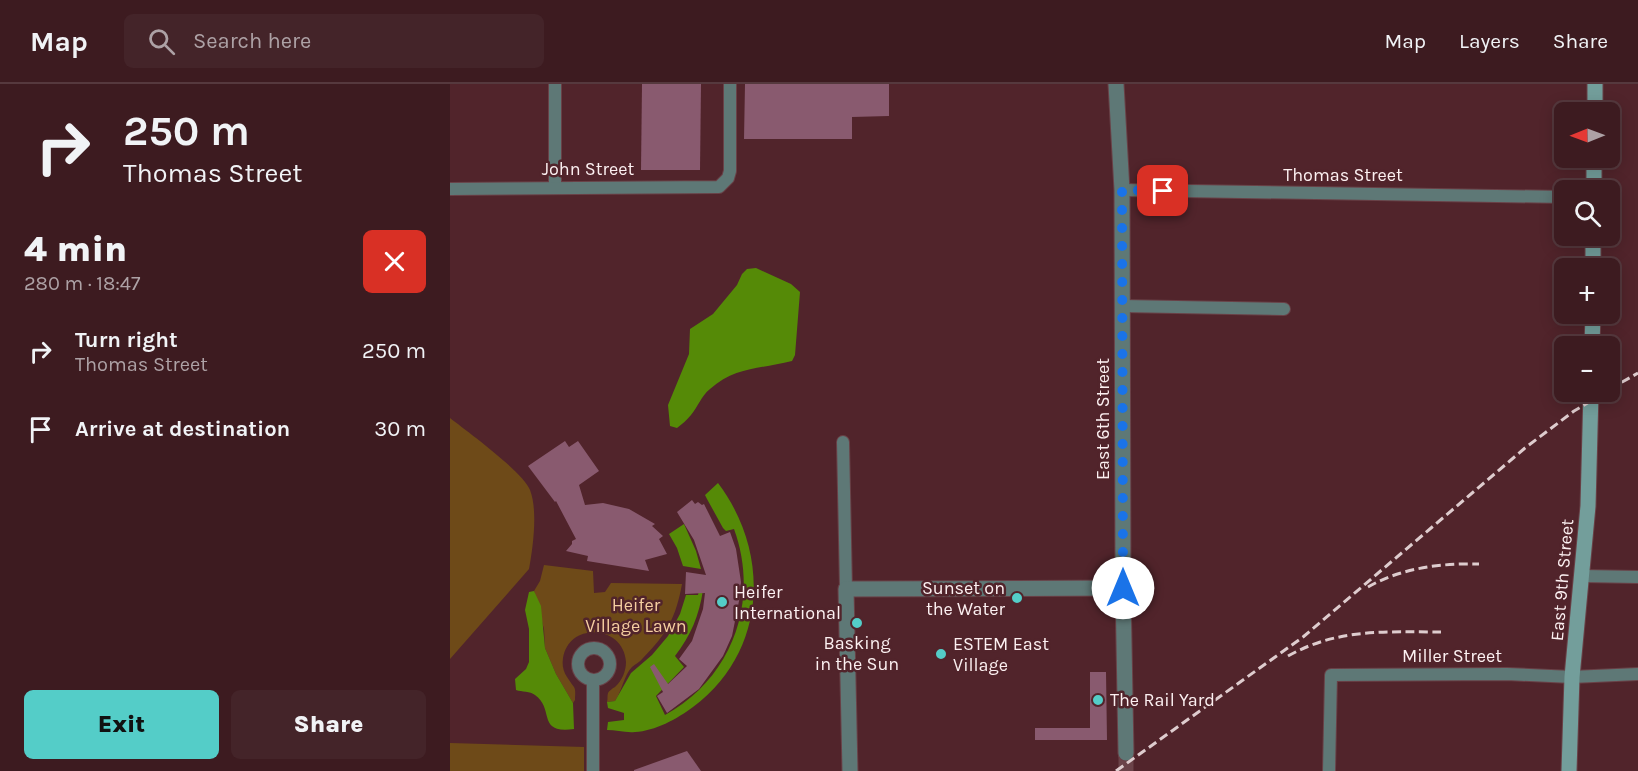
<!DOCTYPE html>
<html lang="en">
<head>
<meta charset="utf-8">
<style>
  :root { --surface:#3d1b20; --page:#442429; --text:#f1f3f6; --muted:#ada1a5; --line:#56393e; --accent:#54cdc8 }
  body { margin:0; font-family:Karla,sans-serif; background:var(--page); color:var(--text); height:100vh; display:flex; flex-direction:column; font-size:22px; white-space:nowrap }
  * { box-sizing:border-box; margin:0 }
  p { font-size:20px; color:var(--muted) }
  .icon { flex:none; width:33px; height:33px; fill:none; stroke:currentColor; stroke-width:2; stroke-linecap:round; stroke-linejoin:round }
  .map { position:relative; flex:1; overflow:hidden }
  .panel { display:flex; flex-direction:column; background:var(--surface); width:450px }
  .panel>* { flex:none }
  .top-card { background:#3d1b20; color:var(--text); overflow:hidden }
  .needle { width:39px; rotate:269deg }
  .controls { position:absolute; left:1104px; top:18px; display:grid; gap:12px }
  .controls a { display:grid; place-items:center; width:66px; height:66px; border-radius:9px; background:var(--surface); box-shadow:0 3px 15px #0003,0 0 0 2px var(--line); font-size:30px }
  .pin { position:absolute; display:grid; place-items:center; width:51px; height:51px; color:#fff; margin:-26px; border-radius:12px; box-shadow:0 3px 9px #0006 }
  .me { position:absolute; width:66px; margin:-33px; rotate:0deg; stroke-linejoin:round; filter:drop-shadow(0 0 4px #0008) }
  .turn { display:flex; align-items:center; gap:21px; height:126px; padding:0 24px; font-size:27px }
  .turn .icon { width:78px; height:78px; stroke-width:2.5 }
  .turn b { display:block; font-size:42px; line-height:51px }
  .round { display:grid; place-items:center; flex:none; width:63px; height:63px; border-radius:9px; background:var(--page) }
  .headline { display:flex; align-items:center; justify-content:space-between; height:102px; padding:0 24px }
  h1 { font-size:36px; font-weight:800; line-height:45px }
  .primary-button { display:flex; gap:12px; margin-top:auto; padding:12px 24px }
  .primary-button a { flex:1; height:69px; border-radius:9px; background:var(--accent); color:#111; font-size:24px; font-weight:800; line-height:69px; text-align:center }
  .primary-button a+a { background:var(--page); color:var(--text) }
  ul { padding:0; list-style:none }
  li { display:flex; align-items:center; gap:18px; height:78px; padding:0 24px }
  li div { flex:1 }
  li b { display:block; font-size:22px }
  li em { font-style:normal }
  header { display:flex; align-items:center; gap:36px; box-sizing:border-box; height:84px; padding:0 30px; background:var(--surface); border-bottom:2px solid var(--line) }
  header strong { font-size:28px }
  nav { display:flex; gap:33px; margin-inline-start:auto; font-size:21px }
  .search { width:420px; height:54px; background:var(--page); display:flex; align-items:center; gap:15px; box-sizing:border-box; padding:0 21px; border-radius:9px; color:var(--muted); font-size:22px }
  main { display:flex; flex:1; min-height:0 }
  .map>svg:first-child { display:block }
</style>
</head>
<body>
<header>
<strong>Map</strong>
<div class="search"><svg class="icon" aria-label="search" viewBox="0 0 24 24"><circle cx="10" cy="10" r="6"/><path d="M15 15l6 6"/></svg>Search here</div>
<nav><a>Map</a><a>Layers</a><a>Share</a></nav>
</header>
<main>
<section class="panel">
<div class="top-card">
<div class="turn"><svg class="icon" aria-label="right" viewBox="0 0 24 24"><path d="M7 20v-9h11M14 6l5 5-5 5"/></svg><div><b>250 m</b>Thomas Street</div></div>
</div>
<div class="headline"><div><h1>4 min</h1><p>280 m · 18:47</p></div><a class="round" style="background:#d93025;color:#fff"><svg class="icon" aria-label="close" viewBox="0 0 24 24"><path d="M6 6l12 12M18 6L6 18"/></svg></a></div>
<ul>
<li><svg class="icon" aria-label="right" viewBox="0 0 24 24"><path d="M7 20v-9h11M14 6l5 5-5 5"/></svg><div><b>Turn right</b><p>Thomas Street</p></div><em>250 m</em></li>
<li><svg class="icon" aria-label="arrive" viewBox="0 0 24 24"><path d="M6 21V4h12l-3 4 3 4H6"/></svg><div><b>Arrive at destination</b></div><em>30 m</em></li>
</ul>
<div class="primary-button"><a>Exit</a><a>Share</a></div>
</section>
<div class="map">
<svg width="1188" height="687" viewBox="0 0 1188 687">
  <rect width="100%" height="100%" fill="#51242b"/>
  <!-- green -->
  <g fill="#6e4a18">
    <path d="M0,334C18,348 73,388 80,406C88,426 83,464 79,485L0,575Z"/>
    <path d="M94,481L143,487L144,509L155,508L161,499L232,500C226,533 217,550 193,574C190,578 185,580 182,583C174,591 172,607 165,617L157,618C158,615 157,612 158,609C159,607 163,604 165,603C172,597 176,587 176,578C174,541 119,537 113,574C111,587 117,593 124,603C126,606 125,612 125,616L123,619L106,590L95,564L94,545L84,507L90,497Z"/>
    <polygon points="0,659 134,663 134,687 0,687"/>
  </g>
  <!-- water -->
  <g fill="#558a07">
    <path d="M306,184L341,200L350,208L345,271L342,277C312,285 286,282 260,305C251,312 248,323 241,331C237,336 232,340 227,344L220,342L218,321L239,270L240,245L263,230L287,201L292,190L297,185Z"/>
    <path d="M268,399C321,469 317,568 243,623C227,635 205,647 185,648C176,649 166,646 157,646L158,638L174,636V629L158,624L157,618L165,617L181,589L202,571L218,552L230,530L236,511H248L249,506H253C249,532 241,551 225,572L234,583L206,612L215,631C283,594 310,516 284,445L276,447L273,444L257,415L255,411Z"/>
    <polygon points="234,440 246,467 251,485 233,482 227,464 219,450"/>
    <path d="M84,507L91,522L95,564L106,590L123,619L124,645C86,650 105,625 85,611C80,607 72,608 66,606L65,595L76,585L79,578V545L75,526L79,508Z"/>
  </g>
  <!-- building -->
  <g fill="#895a6f">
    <polygon points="192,0 251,0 250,86 191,86"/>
    <polygon points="295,0 439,0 439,32 402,33 402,55 294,55"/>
    <polygon points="115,357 119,363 128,357 149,387 129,401 135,421 153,419 179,425 205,440 202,442 213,452 209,455 217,470 195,476 199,487 137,477 138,472 116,467 122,460 122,457 126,455 106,417 105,418 78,382"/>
    <polygon points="242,416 245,420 248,418 252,421 254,420 270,452 280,448 286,465 291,498 290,512 282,552 273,572 249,605 217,629 207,612 213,608 200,583 204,580 218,600 237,582 229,575 242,557 253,525 255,509 235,510 236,488 256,491 244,456 227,428"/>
    <polygon points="640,588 656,588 657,656 585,656 585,644 640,644"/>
    <polygon points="237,667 251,687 184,687 184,686"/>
  </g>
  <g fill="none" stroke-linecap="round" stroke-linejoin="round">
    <!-- tertiary-tunnel -->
    <polyline stroke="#6b4349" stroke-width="15" stroke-dasharray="15 8" stroke-linecap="butt" points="676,687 676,669"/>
    <defs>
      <g id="minor">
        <polyline points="105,0 105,103"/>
        <polyline points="0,105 269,103 278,94 280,87 280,0"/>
        <polyline points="672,106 1114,113"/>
        <polyline points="672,222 834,225"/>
        <polyline points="393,358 396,505"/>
        <polyline points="1132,492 1188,493"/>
        <circle cx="144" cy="580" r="16"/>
        <polyline points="143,596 143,687"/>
        <polyline points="879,687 881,591 1057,590 1122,593 1188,590"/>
      </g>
      <g id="tertiary">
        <polyline points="666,0 672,106 673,504 676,669"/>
        <polyline points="400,687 396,505 673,504"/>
      </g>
      <g id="secondary">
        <polyline points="1145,28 1145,0"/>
        <polyline points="1144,106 1144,74"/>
        <polyline points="1143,184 1143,152"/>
        <polyline points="1142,262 1143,230"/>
        <polyline points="1119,687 1122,593 1138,422 1141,308"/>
      </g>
    </defs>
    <!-- minor casing -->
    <use href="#minor" stroke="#694147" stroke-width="14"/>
    <!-- tertiary casing -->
    <use href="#tertiary" stroke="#694147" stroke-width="17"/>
    <!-- secondary casing -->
    <use href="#secondary" stroke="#694147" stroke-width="17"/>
    <!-- minor -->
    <use href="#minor" stroke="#5e7876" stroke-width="12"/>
    <!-- tertiary -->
    <use href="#tertiary" stroke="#5e7876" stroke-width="15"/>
    <!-- secondary -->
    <use href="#secondary" stroke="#739e9b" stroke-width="15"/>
    <!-- rail -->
    <g stroke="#deccce" stroke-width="3" stroke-dasharray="9 4.5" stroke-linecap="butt">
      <polyline points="1160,305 1188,289"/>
      <path d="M918,503C951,484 991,479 1029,480"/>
      <path d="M838,572C888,544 936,548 991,548"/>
      <polyline points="666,687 853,553 1075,364 1124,327 1156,308"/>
    </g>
  </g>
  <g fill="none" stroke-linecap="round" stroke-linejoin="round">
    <!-- route -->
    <polyline stroke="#1a73e8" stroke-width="10" stroke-dasharray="0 18" points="673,504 672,106 713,107"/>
  </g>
  <!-- markers -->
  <g fill="#54cdc8" stroke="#51242b" stroke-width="2">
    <circle cx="567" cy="514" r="6"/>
    <circle cx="272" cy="518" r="6"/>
    <circle cx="407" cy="539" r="6"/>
    <circle cx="491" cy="570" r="6"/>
    <circle cx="648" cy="616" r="6"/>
  </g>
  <g text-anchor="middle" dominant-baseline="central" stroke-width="5" stroke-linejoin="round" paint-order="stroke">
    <!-- street labels -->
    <g font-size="18" fill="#fcf0f1" stroke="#51242b">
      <text x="138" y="85">John Street</text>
      <text x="893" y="91">Thomas Street</text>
      <text transform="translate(653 335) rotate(-90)">East 6th Street</text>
      <text transform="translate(1112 496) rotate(-85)">East 9th Street</text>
      <text x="1002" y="572">Miller Street</text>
    </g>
    <!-- poi labels -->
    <g font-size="18" fill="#fcf0f1" stroke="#51242b" text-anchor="start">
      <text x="555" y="504" text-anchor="end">Sunset on<tspan x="555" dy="21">the Water</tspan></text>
      <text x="284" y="508">Heifer<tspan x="284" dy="21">International</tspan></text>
      <text x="407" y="559" text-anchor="middle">Basking<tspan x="407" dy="21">in the Sun</tspan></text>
      <text x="503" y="560">ESTEM East<tspan x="503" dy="21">Village</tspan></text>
      <text x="660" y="616">The Rail Yard</text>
    </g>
    <!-- park labels -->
    <g font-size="18" fill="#f6cfa1" stroke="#51242b">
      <text x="186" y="521">Heifer<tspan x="186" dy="21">Village Lawn</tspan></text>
    </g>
  </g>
</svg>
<div class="controls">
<a><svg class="needle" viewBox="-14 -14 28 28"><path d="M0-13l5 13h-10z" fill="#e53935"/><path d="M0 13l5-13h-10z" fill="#ada1a5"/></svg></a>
<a><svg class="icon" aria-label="search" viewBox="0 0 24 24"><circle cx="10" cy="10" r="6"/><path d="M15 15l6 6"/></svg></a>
<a>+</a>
<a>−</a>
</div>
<div class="pin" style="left:713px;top:107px;background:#d93025"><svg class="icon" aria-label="arrive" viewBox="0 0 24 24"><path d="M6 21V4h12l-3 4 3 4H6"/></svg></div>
<svg class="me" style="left:673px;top:504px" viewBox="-20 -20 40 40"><circle r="19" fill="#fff"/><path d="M0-13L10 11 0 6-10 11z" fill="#1a73e8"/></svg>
</div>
</main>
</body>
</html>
